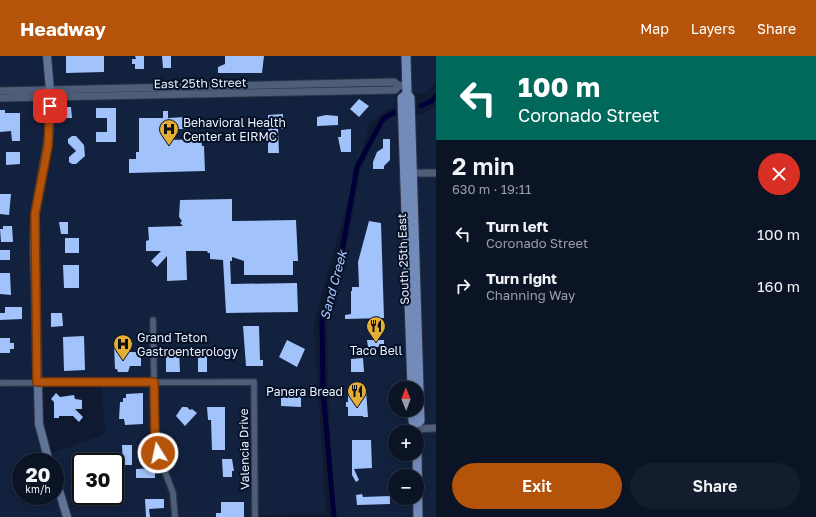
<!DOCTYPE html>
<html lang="en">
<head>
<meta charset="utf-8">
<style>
  :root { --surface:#0b1425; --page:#141d2d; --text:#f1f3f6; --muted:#9a9ea7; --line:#2b3342; --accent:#b45309 }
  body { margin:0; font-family:"Golos Text",sans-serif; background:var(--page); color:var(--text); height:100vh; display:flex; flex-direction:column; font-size:15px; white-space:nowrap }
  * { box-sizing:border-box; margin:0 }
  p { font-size:13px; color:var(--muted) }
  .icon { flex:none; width:22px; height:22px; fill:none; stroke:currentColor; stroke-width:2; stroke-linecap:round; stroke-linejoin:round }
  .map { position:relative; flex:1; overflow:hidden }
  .drawer { display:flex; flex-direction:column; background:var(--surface); width:380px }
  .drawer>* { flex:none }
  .top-card { background:#00695c; color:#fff; overflow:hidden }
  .needle { width:26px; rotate:359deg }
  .buttons { position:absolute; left:388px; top:325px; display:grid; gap:8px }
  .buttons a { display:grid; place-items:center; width:36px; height:36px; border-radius:50%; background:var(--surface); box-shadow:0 2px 6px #0003,0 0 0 1px var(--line); font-size:20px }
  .speed { position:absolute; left:12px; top:397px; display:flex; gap:8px; font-size:20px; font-weight:700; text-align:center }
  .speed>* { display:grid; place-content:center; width:52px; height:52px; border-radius:50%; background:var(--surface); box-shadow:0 2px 6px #0003,0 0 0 1px var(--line); line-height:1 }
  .speed small { font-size:10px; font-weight:400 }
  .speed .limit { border:2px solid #111; border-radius:6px; background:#fff; color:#111 }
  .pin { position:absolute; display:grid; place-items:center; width:34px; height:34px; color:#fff; margin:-17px; border-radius:8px; box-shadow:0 2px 6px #0006 }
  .me { position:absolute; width:44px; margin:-22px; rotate:350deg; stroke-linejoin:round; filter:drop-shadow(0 0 3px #0008) }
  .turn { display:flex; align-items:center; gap:14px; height:84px; padding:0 16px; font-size:18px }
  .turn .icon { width:52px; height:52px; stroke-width:2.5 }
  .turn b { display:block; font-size:28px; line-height:34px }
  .round { display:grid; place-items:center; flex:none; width:42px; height:42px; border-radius:21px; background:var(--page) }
  .head { display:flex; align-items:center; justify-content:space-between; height:68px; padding:0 16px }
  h1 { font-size:24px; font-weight:600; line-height:30px }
  .button { display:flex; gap:8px; margin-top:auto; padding:8px 16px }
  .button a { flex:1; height:46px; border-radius:24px; background:var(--accent); color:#fff; font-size:16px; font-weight:600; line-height:46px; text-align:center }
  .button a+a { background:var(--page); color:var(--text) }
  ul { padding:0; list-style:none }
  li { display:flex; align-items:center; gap:12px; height:52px; padding:0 16px }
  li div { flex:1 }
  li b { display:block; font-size:15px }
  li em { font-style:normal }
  header { display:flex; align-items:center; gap:24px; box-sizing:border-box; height:56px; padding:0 20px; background:var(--accent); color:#fff }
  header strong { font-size:19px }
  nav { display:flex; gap:22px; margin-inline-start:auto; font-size:14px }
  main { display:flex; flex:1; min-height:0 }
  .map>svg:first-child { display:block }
</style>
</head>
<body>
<header>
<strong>Headway</strong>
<nav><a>Map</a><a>Layers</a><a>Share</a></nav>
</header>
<main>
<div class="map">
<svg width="436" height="461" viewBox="0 0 436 461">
  <rect width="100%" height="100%" fill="#0f1a31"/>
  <!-- built -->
  <g fill="#12213e" fill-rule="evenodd">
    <polygon points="0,0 405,0 405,26 0,35"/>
    <polygon points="406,0 436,0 436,24 428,37 407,38"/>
    <path d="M395,34V51L383,56L370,67L314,267L326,458L256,459L255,461H0V43ZM37,327H102L105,378L47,399ZM21,406H55V440H21ZM81,406H115V440H81Z"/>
    <path d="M436,49V461H336L329,368L327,266L343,210L360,116L368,96L383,65L394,60L423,58ZM395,332H417V354H395ZM395,376H417V398H395ZM395,420H417V442H395Z"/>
  </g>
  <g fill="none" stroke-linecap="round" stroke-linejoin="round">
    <!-- canal -->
    <g stroke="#000039" stroke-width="5">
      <polyline points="421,50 433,44 436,40"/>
      <polyline points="334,461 323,334 322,263 340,206 357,111 383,63 393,57"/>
    </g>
  </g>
  <!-- building -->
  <g fill="#a2c2fb">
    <polygon points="66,0 104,0 104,16 66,17"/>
    <polygon points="135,0 144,0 144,13 135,13 135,8 132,8 132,3 136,3"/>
    <polygon points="162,0 171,0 171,12 163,12"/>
    <polygon points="225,0 264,0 262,17 218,17 218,11 225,8"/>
    <polygon points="359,43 369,50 359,61 350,53"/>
    <polygon points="61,51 71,51 72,62 61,62"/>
    <polygon points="96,52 116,52 116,86 96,86 96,76 107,76 107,62 96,62"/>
    <polygon points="0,54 5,54 5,57 20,57 20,85 12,85 11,75 0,76"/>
    <polygon points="163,55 168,55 168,62 185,61 185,73 170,73 170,84 201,83 202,90 204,90 205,115 129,117 129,103 136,103 136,96 139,96 139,62 163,62"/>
    <polygon points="283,58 283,73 278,73 279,97 268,97 268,59"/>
    <polygon points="326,59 338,60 338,69 317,70 317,61"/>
    <polygon points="351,73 351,96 341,96 338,81 341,81 341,74"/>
    <polygon points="72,80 76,80 84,89 85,100 76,108 72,108 69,106 69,101 76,95 68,87 68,83"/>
    <polygon points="383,83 390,83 390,104 384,110 384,113 373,113 373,106 377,96 383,92"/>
    <polygon points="6,96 20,96 20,108 6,109"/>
    <polygon points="0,138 11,138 9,159 0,158"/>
    <polygon points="232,143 232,165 296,164 298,205 293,205 293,219 244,219 244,205 232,201 232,205 230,205 231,228 297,227 298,256 226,257 223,204 210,203 210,197 208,197 207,195 186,195 187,224 167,225 167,200 157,211 151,205 161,195 146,195 146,185 149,184 148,171 183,170 180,167 182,165 179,161 180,144"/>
    <polygon points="369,165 381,167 384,262 345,263 345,259 351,258 351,235 352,235 352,231 359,231 358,206"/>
    <polygon points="59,166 68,166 68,178 61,178"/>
    <polygon points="3,170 12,170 13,186 1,186 0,173 3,173"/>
    <rect x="65" y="182" width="14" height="15"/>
    <rect x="0" y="194" width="10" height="10"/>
    <polygon points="63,209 79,209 79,232 64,232"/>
    <polygon points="0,217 10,217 11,239 0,238"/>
    <polygon points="5,251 22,251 22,263 0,264 0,257 5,257"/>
    <polygon points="51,257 62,257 63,270 51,271"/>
    <polygon points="243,270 259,270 260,304 263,304 263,310 246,310"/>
    <polygon points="84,280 85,314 64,315 63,281"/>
    <polygon points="0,282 10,282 10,287 14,287 14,293 10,293 10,297 0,297"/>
    <polygon points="287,284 305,293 297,311 279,301"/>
    <polygon points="367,284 384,284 384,291 368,291"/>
    <polygon points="114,289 128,289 129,296 137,296 137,300 141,300 141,310 130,310 128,316 118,316 117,313 115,313"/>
    <polygon points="166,293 179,293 180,316 166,316"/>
    <rect x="198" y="299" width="9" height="17"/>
    <polygon points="363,302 364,316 351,316 351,303"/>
    <polygon points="348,334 366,334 368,361 363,361 363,360 348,360 348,351 346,351 346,346 348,346"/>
    <polygon points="56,337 60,341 74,339 75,343 82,344 82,353 75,353 83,361 79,366 73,360 59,360 59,362 54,362 54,346 51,343"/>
    <polygon points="143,337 143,368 125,369 124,363 119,363 120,346 123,346 123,342 126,342 126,338"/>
    <polygon points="288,338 301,338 301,351 281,350 281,339"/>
    <polygon points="182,351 187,351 190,354 192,353 197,357 185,370 176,360"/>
    <polygon points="207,351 225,351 225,394 212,394 211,364 208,364"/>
    <polygon points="352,384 371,384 372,412 354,413 359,424 356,426 352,419"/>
    <polygon points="122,389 132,389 132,409 123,409"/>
    <polygon points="222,403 232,403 234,415 232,415 232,421 223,421"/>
    <polygon points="155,412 155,422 136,422 136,413"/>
    <polygon points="362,438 363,441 390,440 390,448 357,449 356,439"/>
    <polygon points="145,443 164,443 164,452 149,453 150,461 146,461"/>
    <polygon points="221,446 244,446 244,461 216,461 216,457 221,457"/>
  </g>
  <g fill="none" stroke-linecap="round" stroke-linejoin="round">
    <defs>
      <g id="minor">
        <polyline points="153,264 155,381 158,397 173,437 175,461"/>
        <polyline points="0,327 254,326 255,461"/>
      </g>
      <g id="tertiary">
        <polyline points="0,35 394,26 399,30"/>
        <polyline points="0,42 395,34 399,30 407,29"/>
        <polyline points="413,117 436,117"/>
        <polyline points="416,373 436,372"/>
      </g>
      <g id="secondary">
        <polyline points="47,0 50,34 49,79 35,158 34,190 39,368 49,406"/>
        <polyline points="55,421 67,461"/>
      </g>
      <g id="primary">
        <polyline points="406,0 407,38 410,42 420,365 416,367 413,365 412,354"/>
        <polyline points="407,38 402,42 412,332"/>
        <polyline points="417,395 418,461"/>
      </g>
    </defs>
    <!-- minor casing -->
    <use href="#minor" stroke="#2f3446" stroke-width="8"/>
    <!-- tertiary casing -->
    <use href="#tertiary" stroke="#2f3446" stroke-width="9"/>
    <!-- secondary casing -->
    <use href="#secondary" stroke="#2f3446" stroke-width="10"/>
    <!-- primary casing -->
    <use href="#primary" stroke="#2f3446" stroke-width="11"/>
    <!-- minor -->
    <use href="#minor" stroke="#4e5d78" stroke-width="5.5"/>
    <!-- tertiary -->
    <use href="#tertiary" stroke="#4e5d78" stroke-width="7"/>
    <!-- secondary -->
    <use href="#secondary" stroke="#607498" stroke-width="8"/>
    <!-- primary -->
    <use href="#primary" stroke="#738bb9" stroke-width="9"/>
  </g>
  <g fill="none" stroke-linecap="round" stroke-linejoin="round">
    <defs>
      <polyline id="route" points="50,50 48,90 35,158 37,326 154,326 155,381 158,397"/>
    </defs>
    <!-- route casing -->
    <use href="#route" stroke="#753606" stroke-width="10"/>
    <!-- route -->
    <use href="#route" stroke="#b45309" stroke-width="7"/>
  </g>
  <!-- icons -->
  <defs>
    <symbol id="hospital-pin" viewBox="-11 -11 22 30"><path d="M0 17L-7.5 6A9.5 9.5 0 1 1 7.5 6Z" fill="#e4ad35" stroke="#061127"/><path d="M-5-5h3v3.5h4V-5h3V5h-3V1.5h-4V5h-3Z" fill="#111"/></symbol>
    <symbol id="restaurant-pin" viewBox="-11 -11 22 30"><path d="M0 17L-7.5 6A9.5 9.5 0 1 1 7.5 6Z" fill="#e4ad35" stroke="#061127"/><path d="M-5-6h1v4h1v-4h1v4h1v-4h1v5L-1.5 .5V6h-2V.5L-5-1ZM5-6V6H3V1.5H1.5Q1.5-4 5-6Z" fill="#111"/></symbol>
  </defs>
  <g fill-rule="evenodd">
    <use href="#hospital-pin" x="158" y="62" width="22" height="30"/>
    <use href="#restaurant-pin" x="365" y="259" width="22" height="30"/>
    <use href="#hospital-pin" x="112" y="277" width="22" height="30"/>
    <use href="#restaurant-pin" x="346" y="324" width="22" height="30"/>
  </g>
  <g text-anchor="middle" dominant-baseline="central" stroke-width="4" stroke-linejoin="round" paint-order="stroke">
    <!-- street labels -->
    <g font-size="12" fill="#e9f0fd" stroke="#061127">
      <text transform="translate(200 27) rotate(-1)">East 25th Street</text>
      <text transform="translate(403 203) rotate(-92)">South 25th East</text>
      <text transform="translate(244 393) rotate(-91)">Valencia Drive</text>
    </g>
    <!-- poi labels -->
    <g font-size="12" fill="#e9f0fd" stroke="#061127" text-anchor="start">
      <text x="183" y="66">Behavioral Health<tspan x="183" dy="14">Center at EIRMC</tspan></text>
      <text x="137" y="281">Grand Teton<tspan x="137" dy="14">Gastroenterology</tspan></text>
      <text x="376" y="294" text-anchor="middle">Taco Bell</text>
      <text x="343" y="335" text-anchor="end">Panera Bread</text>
    </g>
    <!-- water labels -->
    <g font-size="13" font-style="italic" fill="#a9c7fe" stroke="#061127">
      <text transform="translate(333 229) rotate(-75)">Sand Creek</text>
    </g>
  </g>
</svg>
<div class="buttons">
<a><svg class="needle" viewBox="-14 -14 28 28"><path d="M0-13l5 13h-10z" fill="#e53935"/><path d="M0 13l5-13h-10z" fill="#9a9ea7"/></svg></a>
<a>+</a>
<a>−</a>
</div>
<div class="speed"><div>20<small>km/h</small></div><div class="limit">30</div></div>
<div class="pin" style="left:50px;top:50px;background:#d93025"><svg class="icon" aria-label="arrive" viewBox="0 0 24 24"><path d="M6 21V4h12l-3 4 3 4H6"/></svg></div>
<svg class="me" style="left:158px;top:397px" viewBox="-20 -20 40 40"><circle r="17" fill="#b45309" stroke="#fff" stroke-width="3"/><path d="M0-11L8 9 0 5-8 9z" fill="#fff"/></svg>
</div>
<section class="drawer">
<div class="top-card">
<div class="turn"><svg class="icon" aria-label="left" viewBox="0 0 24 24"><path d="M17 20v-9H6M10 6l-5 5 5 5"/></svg><div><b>100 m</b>Coronado Street</div></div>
</div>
<div class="head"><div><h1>2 min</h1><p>630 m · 19:11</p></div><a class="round" style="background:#d93025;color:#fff"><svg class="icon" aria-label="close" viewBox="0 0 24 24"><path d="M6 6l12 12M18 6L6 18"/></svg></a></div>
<ul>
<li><svg class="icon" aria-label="left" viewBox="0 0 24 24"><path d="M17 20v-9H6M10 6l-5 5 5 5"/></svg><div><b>Turn left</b><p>Coronado Street</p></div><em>100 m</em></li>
<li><svg class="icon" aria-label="right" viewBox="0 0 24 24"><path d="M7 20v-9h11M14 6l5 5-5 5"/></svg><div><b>Turn right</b><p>Channing Way</p></div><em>160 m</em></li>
</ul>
<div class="button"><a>Exit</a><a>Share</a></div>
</section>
</main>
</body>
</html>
